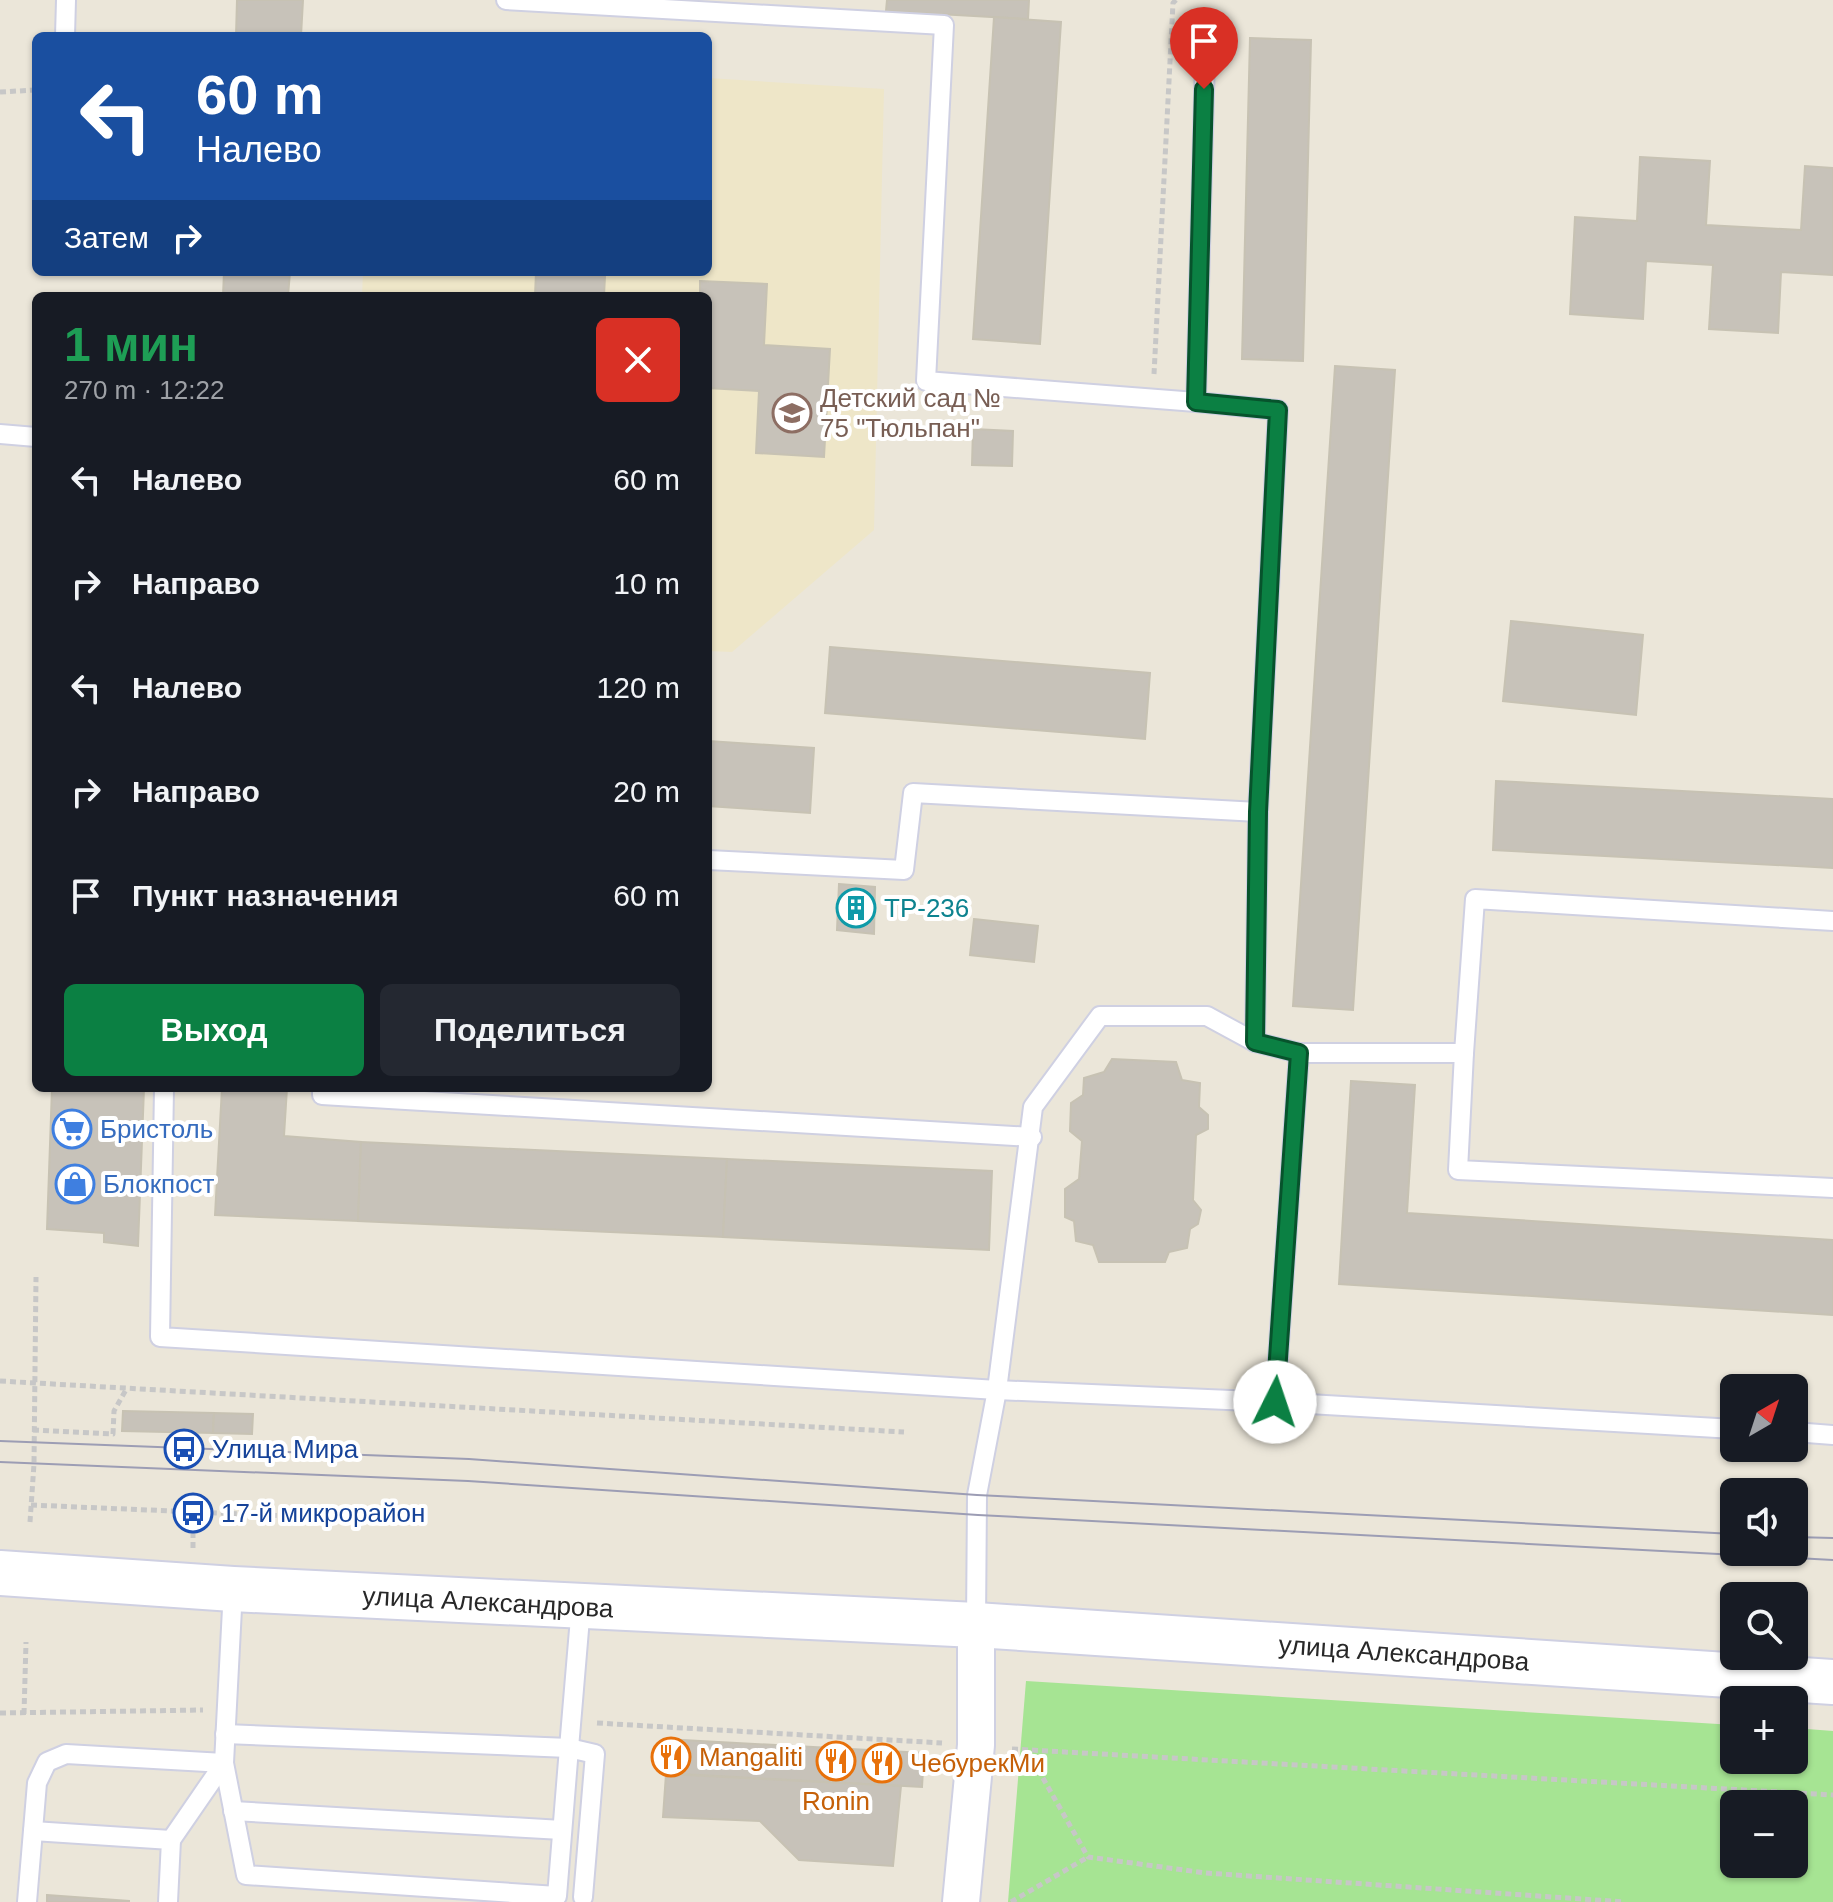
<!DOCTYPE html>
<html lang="ru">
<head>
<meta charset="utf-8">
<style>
  :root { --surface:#171b24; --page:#242831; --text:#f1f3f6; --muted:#9ea1a6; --accent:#0b8043 }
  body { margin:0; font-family:Helvetica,sans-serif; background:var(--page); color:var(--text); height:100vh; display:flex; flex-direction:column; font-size:30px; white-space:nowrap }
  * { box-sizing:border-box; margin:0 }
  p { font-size:26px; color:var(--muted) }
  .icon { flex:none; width:44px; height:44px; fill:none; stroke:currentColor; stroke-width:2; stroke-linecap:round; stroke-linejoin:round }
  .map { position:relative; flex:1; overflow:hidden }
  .panel { position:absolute; left:32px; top:292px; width:680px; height:800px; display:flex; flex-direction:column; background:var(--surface); border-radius:12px; box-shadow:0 2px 6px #0004 }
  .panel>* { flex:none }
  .top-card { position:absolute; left:32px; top:32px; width:680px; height:244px; border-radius:12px; box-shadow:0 2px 6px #0004; background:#1a4fa0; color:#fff; overflow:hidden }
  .needle { width:52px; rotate:39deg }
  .controls { position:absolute; left:1720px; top:1374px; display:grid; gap:16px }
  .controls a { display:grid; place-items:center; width:88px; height:88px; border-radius:12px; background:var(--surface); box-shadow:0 2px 6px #0004; font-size:40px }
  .pin { position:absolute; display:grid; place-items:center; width:68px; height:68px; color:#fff; margin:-82px -34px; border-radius:50% 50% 50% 0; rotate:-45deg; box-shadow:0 0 8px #0007 }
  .pin .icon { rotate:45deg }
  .me { position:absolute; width:88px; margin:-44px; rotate:4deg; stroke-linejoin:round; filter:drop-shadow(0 0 6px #0008) }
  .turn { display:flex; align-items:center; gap:28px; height:168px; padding:0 32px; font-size:36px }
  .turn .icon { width:104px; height:104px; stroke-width:2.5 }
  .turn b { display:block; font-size:56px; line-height:68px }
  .then { display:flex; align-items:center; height:76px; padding:0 32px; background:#0003; gap:16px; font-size:30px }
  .round { display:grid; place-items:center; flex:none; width:84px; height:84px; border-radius:12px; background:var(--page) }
  .overview { display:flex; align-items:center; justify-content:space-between; height:136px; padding:0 32px }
  h1 { font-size:48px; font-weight:600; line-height:60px; color:#1e9e55 }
  .primary-button { display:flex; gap:16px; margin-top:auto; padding:16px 32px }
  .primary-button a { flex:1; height:92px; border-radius:12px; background:var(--accent); color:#fff; font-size:32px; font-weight:600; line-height:92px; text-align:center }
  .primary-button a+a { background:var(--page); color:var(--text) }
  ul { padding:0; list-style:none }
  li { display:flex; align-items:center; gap:24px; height:104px; padding:0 32px }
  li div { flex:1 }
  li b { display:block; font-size:30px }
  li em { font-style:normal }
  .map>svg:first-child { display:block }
</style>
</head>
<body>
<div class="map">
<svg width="1833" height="1902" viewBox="0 0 1833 1902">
  <rect width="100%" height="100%" fill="#ebe6d9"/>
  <!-- education -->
  <polygon fill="#eee6c8" points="708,78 884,89 874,530 732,652 708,651 708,296 362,296 363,272 708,272"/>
  <!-- green -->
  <path fill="#a6e493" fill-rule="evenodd" d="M1026,1681L1734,1725V1760H1794V1728L1833,1731V1902H1008ZM1734,1804H1794V1864H1734Z"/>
  <!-- building -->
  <g fill="#c7c2b9" stroke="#c7c2b3" stroke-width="2">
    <polygon points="237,0 303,0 301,36 236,36"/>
    <polygon points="887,0 1029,0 1028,19 886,11"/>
    <polygon points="994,17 1061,22 1040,344 973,339"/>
    <polygon points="1250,38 1311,40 1303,361 1242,359"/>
    <polygon points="1640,157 1710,161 1706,225 1801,230 1805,166 1833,168 1833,275 1781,272 1778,333 1709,329 1713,265 1646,261 1643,319 1570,314 1575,217 1637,221"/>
    <polygon points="224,272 290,272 288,296 223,296"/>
    <polygon points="536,272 605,276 604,296 535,296"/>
    <polygon points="700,281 767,284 764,345 830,349 824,457 756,453 759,391 708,388 708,296 700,296"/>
    <polygon points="1335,366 1395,370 1353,1010 1293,1006"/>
    <polygon points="973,429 1013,431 1012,466 972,465"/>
    <polygon points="1511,621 1643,635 1636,715 1503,701"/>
    <polygon points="830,647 1150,673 1145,739 825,713"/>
    <polygon points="708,741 814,748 810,813 708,806"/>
    <polygon points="1496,781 1833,799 1833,868 1493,850"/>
    <polygon points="839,884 875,887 874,934 837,930"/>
    <polygon points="974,919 1038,926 1034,962 970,955"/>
    <polygon points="1112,1059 1176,1062 1182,1080 1200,1083 1199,1107 1208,1115 1208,1129 1196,1135 1193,1200 1201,1210 1198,1224 1190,1229 1187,1248 1169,1252 1165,1262 1099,1262 1093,1245 1076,1241 1074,1221 1065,1217 1065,1189 1079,1179 1082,1141 1070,1131 1071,1103 1083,1095 1084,1078 1104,1072"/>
    <polygon points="1351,1081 1415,1085 1407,1213 1833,1240 1833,1315 1339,1284"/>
    <polygon points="52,1088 144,1088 138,1246 104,1242 104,1233 47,1229"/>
    <polygon points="222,1088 287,1088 284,1136 361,1142 358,1221 215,1215"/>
    <polygon points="361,1142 727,1159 723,1237 358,1221"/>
    <polygon points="727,1159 992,1171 989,1250 723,1237"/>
    <polygon points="123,1411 214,1413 213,1433 122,1431"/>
    <polygon points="214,1413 253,1414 252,1434 213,1433"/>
    <polygon points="664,1739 924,1753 922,1787 662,1773"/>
    <polygon points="666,1774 901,1786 893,1866 799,1860 760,1821 663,1817"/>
    <polygon points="47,1895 129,1901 129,1902 47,1902"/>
  </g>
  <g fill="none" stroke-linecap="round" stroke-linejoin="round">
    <defs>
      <g id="service">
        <polyline points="506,0 944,25 926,381 1196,402"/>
        <polyline points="65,36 66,0"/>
        <polyline points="0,434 36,437"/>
        <polyline points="708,860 904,870 913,793 1258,812 1278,410 1196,402 1205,58"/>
        <polyline points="1255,1042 1258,812"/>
        <polyline points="1299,1053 1464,1053 1458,1170 1833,1188"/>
        <polyline points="1464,1053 1475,899 1833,921"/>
        <polyline points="164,1088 160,1337 997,1390 1275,1402 1734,1429"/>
        <polyline points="322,1088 322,1095 1032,1137"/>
        <polyline points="1794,1432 1833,1435"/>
        <polyline points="233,1589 224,1763 246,1875 557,1896 569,1748 595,1754 583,1897"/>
        <polyline points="976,1625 977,1495 997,1390 1033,1107 1100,1016 1207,1016 1255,1042 1299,1053 1275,1402"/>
        <polyline points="225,1734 569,1748 581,1606"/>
        <polyline points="233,1811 562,1830"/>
        <polyline points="33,1831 171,1840 168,1902"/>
        <polyline points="171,1840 224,1763"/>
        <polyline points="27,1902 37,1783 47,1762 66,1754 224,1763"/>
      </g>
      <polyline id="minor" points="961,1902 976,1745 976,1625"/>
      <polyline id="secondary" points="0,1573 233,1589 976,1625 1833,1682"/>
    </defs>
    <!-- service casing -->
    <use href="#service" stroke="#cfd0e2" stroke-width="22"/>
    <!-- minor casing -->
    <use href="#minor" stroke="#cfd0e2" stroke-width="40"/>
    <!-- secondary casing -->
    <use href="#secondary" stroke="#cfd0e2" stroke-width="48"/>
    <!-- path -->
    <g stroke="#c7c7c7" stroke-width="5" stroke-dasharray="6 4" stroke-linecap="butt">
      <polyline points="0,92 36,90"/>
      <polyline points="1154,374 1173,3 1176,0"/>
      <polyline points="0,1381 904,1432"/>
      <polyline points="33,1430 113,1434 114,1411 127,1388"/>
      <polyline points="31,1505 289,1516"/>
      <polyline points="30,1522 34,1464 36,1277"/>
      <polyline points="193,1548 193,1513"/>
      <polyline points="0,1713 203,1710"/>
      <polyline points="24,1714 26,1642"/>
      <polyline points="597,1723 942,1743"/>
      <polyline points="1012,1749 1833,1795"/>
      <polyline points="1028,1752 1088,1857 1206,1873 1625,1902"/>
      <polyline points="1011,1902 1088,1857"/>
    </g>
    <!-- service -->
    <use href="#service" stroke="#fff" stroke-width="18"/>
    <!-- minor -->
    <use href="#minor" stroke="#fff" stroke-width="36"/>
    <!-- secondary -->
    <use href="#secondary" stroke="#fff" stroke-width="44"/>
    <!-- tram -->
    <g stroke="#9c9db4" stroke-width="2">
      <polyline points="0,1441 469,1459 977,1495 1734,1534"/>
      <polyline points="0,1462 468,1481 978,1515 1833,1560"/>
      <polyline points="1794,1537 1833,1538"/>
    </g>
  </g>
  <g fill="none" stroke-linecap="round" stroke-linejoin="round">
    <defs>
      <polyline id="route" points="1204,89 1196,402 1278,410 1258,812 1255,1042 1299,1053 1275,1402"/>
    </defs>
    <!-- route casing -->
    <use href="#route" stroke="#07532c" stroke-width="20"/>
    <!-- route -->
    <use href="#route" stroke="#0b8043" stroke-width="14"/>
  </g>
  <!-- icons -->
  <defs>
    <symbol id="school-ring" viewBox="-11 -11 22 22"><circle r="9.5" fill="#fff" stroke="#8d6e63" stroke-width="1.5"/><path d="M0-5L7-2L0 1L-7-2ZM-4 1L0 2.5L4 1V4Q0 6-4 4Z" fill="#8d6e63"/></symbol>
    <symbol id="building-ring" viewBox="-11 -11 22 22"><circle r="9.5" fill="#fff" stroke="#0f9aa8" stroke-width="1.5"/><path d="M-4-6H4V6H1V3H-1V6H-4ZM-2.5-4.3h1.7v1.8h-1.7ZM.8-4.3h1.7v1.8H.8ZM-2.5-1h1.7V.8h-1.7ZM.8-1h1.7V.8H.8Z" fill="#0f9aa8"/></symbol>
    <symbol id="supermarket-ring" viewBox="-11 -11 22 22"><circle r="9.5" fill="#fff" stroke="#3f7fe0" stroke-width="1.5"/><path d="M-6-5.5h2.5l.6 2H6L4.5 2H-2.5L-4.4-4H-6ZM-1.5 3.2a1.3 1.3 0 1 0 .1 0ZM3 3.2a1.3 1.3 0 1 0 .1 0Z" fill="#3f7fe0"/></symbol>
    <symbol id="shop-ring" viewBox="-11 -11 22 22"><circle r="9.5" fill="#fff" stroke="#3f7fe0" stroke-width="1.5"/><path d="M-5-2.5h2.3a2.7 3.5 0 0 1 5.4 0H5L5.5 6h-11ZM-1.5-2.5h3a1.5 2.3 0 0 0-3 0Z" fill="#3f7fe0"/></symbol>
    <symbol id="bus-ring" viewBox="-11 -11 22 22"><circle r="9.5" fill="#fff" stroke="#1a4fb4" stroke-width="1.5"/><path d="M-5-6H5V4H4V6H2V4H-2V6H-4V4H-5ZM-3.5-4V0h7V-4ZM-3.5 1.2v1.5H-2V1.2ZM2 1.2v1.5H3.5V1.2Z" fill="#1a4fb4"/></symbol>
    <symbol id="restaurant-ring" viewBox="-11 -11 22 22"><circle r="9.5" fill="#fff" stroke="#e8710a" stroke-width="1.5"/><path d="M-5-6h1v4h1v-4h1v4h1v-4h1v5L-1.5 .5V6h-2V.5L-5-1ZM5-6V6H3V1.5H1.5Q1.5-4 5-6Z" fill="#e8710a"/></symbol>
  </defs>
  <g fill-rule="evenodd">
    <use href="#school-ring" x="770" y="391" width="44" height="44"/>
    <use href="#building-ring" x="834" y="886" width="44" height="44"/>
    <use href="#supermarket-ring" x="50" y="1107" width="44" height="44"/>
    <use href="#shop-ring" x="53" y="1162" width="44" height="44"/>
    <use href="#bus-ring" x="162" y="1427" width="44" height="44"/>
    <use href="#bus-ring" x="171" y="1491" width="44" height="44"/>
    <use href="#restaurant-ring" x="649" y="1735" width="44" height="44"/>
    <use href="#restaurant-ring" x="814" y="1739" width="44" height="44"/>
    <use href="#restaurant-ring" x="860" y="1741" width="44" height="44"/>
  </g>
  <g text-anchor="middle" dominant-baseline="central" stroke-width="8" stroke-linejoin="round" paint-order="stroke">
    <!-- education labels -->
    <g font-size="26" fill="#785e54" stroke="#fff" text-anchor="start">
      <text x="820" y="398">Детский сад №<tspan x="820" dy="30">75 "Тюльпан"</tspan></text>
    </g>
    <!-- culture labels -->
    <g font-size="26" fill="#0d838f" stroke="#fff" text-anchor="start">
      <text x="884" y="908">ТР-236</text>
    </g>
    <!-- shop labels -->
    <g font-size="26" fill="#366cbe" stroke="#fff" text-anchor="start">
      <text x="100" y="1129">Бристоль</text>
      <text x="103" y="1184">Блокпост</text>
    </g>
    <!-- transit labels -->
    <g font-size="26" fill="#164399" stroke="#fff" text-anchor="start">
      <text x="212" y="1449">Улица Мира</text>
      <text x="221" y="1513">17-й микрорайон</text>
    </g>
    <!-- street labels -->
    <g font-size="26" fill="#282828" stroke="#fff">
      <text transform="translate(488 1602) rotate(3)">улица Александрова</text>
      <text transform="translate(1404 1653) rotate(4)">улица Александрова</text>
    </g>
    <!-- food labels -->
    <g font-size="26" fill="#c56008" stroke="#fff" text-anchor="start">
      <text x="699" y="1757">Mangaliti</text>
      <text x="910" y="1763">ЧебурекМи</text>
      <text x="836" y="1801" text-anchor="middle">Ronin</text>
    </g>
  </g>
</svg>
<div class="controls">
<a><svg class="needle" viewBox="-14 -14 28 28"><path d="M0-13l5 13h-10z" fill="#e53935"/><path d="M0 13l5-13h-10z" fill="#9ea1a6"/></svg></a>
<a><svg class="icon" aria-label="sound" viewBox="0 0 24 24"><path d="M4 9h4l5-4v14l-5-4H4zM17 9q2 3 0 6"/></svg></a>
<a><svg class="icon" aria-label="search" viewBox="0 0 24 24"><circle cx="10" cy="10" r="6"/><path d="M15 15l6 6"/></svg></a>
<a>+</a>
<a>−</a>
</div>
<div class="pin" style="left:1204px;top:89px;background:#d93025"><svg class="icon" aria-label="arrive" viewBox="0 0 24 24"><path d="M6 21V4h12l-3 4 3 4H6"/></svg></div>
<svg class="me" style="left:1275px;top:1402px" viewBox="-20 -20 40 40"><circle r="19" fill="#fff"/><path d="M0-13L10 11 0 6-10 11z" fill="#0b8043"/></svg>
<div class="top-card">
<div class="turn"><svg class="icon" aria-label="left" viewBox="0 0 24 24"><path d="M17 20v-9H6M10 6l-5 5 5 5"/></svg><div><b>60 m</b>Налево</div></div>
<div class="then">Затем<svg class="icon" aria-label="right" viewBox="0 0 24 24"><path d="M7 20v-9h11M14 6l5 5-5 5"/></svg></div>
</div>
<section class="panel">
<div class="overview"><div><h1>1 мин</h1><p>270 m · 12:22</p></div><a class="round" style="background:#d93025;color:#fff"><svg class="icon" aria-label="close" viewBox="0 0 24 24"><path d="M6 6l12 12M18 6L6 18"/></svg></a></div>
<ul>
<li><svg class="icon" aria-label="left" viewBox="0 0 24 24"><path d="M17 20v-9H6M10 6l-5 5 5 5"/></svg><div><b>Налево</b></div><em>60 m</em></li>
<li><svg class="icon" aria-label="right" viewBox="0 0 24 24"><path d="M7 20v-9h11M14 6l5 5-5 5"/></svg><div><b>Направо</b></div><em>10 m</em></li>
<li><svg class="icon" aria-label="left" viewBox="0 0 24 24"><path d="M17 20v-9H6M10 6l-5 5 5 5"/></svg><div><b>Налево</b></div><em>120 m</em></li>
<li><svg class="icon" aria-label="right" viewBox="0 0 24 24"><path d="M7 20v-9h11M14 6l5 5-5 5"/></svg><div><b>Направо</b></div><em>20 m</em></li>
<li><svg class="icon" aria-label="arrive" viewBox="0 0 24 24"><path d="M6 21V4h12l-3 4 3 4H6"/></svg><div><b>Пункт назначения</b></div><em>60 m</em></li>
</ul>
<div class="primary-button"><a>Выход</a><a>Поделиться</a></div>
</section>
</div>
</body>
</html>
